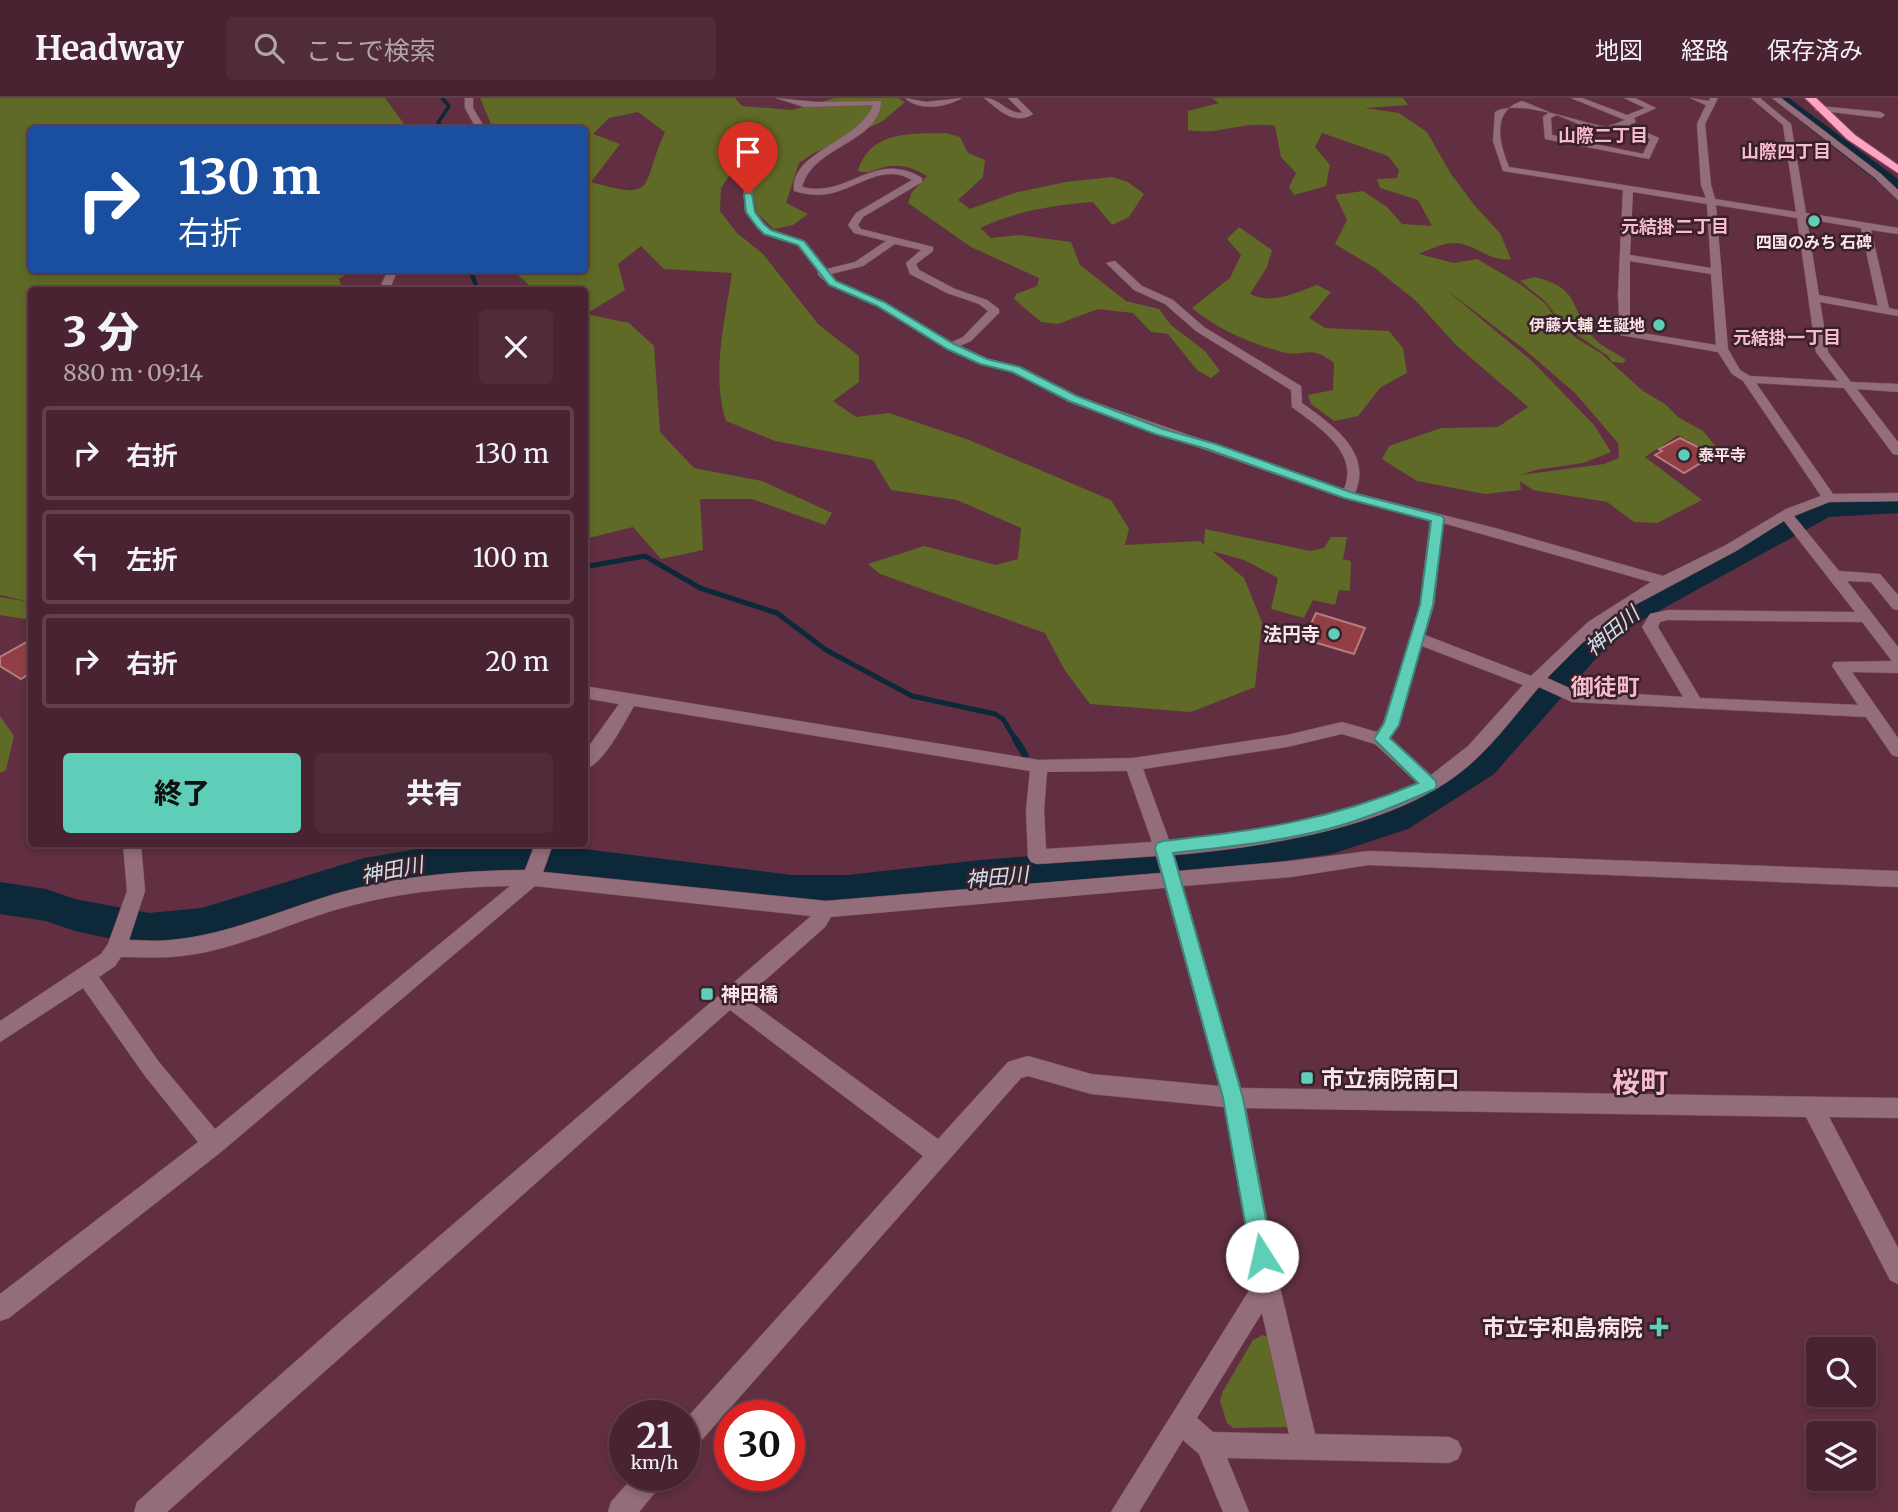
<!DOCTYPE html>
<html lang="ja">
<head>
<meta charset="utf-8">
<style>
  :root { --surface:#492331; --page:#502b39; --text:#f1f3f6; --muted:#b1a4ab; --line:#61404d; --accent:#5eceb8 }
  body { margin:0; font-family:Merriweather,"Noto Sans JP",serif; background:var(--page); color:var(--text); height:100vh; display:flex; flex-direction:column; font-size:26px; white-space:nowrap }
  * { box-sizing:border-box; margin:0 }
  p { font-size:23px; color:var(--muted) }
  .icon { flex:none; width:38px; height:38px; fill:none; stroke:currentColor; stroke-width:2; stroke-linecap:round; stroke-linejoin:round }
  .map { position:relative; flex:1; overflow:hidden }
  .side { position:absolute; left:28px; top:189px; width:560px; height:560px; display:flex; flex-direction:column; background:var(--surface); border-radius:7px; box-shadow:0 4px 10px #0003,0 0 0 2px var(--line) }
  .side>* { flex:none }
  .banner { position:absolute; left:28px; top:28px; width:560px; height:147px; border-radius:7px; box-shadow:0 4px 10px #0003,0 0 0 2px var(--line); background:#1a4fa0; color:#fff; overflow:hidden }
  .buttons { position:absolute; left:1806px; top:1239px; display:grid; gap:14px }
  .buttons a { display:grid; place-items:center; width:70px; height:70px; border-radius:7px; background:var(--surface); box-shadow:0 4px 10px #0003,0 0 0 2px var(--line); font-size:35px }
  .speed { position:absolute; left:609px; top:1302px; display:flex; gap:14px; font-size:35px; font-weight:700; text-align:center }
  .speed>* { display:grid; place-content:center; width:91px; height:91px; border-radius:50%; background:var(--surface); box-shadow:0 4px 10px #0003,0 0 0 2px var(--line); line-height:1 }
  .speed small { font-size:18px; font-weight:400 }
  .speed .limit { border:10px solid #d22; background:#fff; color:#111 }
  .pin { position:absolute; display:grid; place-items:center; width:60px; height:60px; color:#fff; margin:-72px -30px; border-radius:50% 50% 50% 0; rotate:-45deg; box-shadow:0 0 7px #0007 }
  .pin .icon { rotate:45deg }
  .me { position:absolute; width:77px; margin:-38px; rotate:350deg; stroke-linejoin:round; filter:drop-shadow(0 0 5px #0008) }
  .turn { display:flex; align-items:center; gap:24px; height:147px; padding:0 35px; font-size:32px }
  .turn .icon { width:91px; height:91px; stroke-width:2.5 }
  .turn b { display:block; font-size:49px; line-height:60px }
  .round { display:grid; place-items:center; flex:none; width:74px; height:74px; border-radius:7px; background:var(--page) }
  .head { display:flex; align-items:center; justify-content:space-between; height:119px; padding:0 35px }
  h1 { font-size:42px; font-weight:800; line-height:52px }
  .cta { display:flex; gap:14px; margin-top:auto; padding:14px 35px }
  .cta a { flex:1; height:80px; border-radius:7px; background:var(--accent); color:#111; font-size:28px; font-weight:800; line-height:80px; text-align:center }
  .cta a+a { background:var(--page); color:var(--text) }
  ul { padding:0; list-style:none }
  li { display:flex; align-items:center; gap:21px; height:94px; margin:0 14px 10px; padding:0 21px; border:4px solid var(--line); border-radius:7px }
  li div { flex:1 }
  li b { display:block; font-size:26px }
  li em { font-style:normal }
  header { display:flex; align-items:center; gap:42px; box-sizing:border-box; height:98px; padding:0 35px; background:var(--surface); border-bottom:2px solid var(--line) }
  header strong { font-size:33px }
  nav { display:flex; gap:38px; margin-inline-start:auto; font-size:24px }
  .search { width:490px; height:63px; background:var(--page); display:flex; align-items:center; gap:18px; box-sizing:border-box; padding:0 24px; border-radius:7px; color:var(--muted); font-size:26px }
  .map>svg:first-child { display:block }
</style>
</head>
<body>
<header>
<strong>Headway</strong>
<div class="search"><svg class="icon" aria-label="search" viewBox="0 0 24 24"><circle cx="10" cy="10" r="6"/><path d="M15 15l6 6"/></svg>ここで検索</div>
<nav><a>地図</a><a>経路</a><a>保存済み</a></nav>
</header>
<div class="map">
<svg width="1898" height="1414" viewBox="0 0 1898 1414">
  <rect width="100%" height="100%" fill="#612f41"/>
  <!-- green -->
  <g fill="#5e6a25" fill-rule="evenodd">
    <polygon points="0,0 385,0 407,30 427,31 32,32 32,172 353,172 339,181 342,192 32,192 31,522 0,517 0,499 30,504 0,497"/>
    <path d="M480,0H735L742,8L792,12L835,0H898L905,4L883,23L814,55L799,65L786,105L808,116L793,127L774,131L757,115L750,78L776,47L743,57L721,90L720,113L737,135L763,156L818,226L859,258V284L833,303L856,319L889,315L969,342L1111,402L1129,431L1125,447L1200,443L1204,447L1205,431L1310,453L1324,450L1331,439H1347L1343,461L1351,463L1350,493L1339,492L1335,507L1313,502L1304,520L1271,511L1278,480L1244,462L1212,453L1244,480L1262,524L1255,589L1191,614L1090,606L1064,571L1045,535L880,476L868,466L924,448L996,467L1018,461L1021,430L957,402L891,392L873,362L775,343L726,323C711,277 725,222 732,175L664,171L641,148L618,166L625,192L586,216L629,225L654,248L660,334L694,370L762,383L832,415L825,427L752,401H700L703,452L661,461L633,429L593,439H585L584,192H534L513,172H584V32L493,31ZM638,14L665,34C640,87 660,104 591,84L620,46L593,36L609,20Z"/>
    <path d="M1212,0H1403L1408,7L1365,10L1399,15L1427,34L1451,76L1475,108L1500,135L1511,161C1490,165 1474,144 1452,145C1442,146 1427,152 1419,156L1454,165L1477,161L1520,186L1546,206L1557,223L1576,240L1602,256L1643,293L1665,306L1678,319L1703,333L1723,357L1714,356L1678,337L1645,359L1702,402L1657,425L1634,424L1607,404L1533,392L1520,383L1521,392L1485,396L1417,383L1382,361L1389,348L1441,330L1498,329L1528,309L1456,247L1416,203L1375,170L1335,146L1347,122L1335,97L1363,93L1387,109L1402,126L1432,128L1418,102L1380,90L1377,81L1397,80L1399,72L1388,58L1322,35L1315,49L1330,67L1326,88L1294,97L1289,89L1296,75L1281,59L1275,28C1243,22 1219,38 1188,32V13L1219,5ZM1444,190L1524,251L1575,295L1618,345L1619,360L1604,366L1521,377L1535,372L1583,365L1611,354L1594,327L1533,264Z"/>
    <path d="M946,35L960,39L968,55L985,62L983,79L958,102L970,111L1014,95L1066,84L1112,79L1128,84L1144,96L1129,119L1112,127L1093,104C1055,107 1015,113 980,130L991,140L1019,137L1071,144L1080,167L1126,203L1159,211L1171,227L1205,253L1220,273L1211,280L1197,272L1168,236L1151,234L1133,215L1098,211L1058,226L1041,224L1014,201L1016,196L1037,188L1039,180L971,149L908,105L912,94L927,78C912,69 899,65 881,70C871,73 868,76 858,73C870,32 911,36 946,35Z"/>
    <path d="M1239,129L1272,152L1267,169L1250,196C1273,207 1294,195 1317,187L1331,194L1309,220L1325,230L1389,233L1403,250L1407,275L1381,289L1358,318L1334,323L1311,306L1308,297L1333,292L1334,265C1309,245 1306,260 1282,254C1249,245 1217,231 1192,210L1230,180L1241,157L1227,141Z"/>
    <path d="M1534,179C1585,190 1568,216 1598,244C1606,251 1617,255 1626,262L1623,265L1612,264L1608,258L1564,228L1545,203L1520,183Z"/>
    <polygon points="0,618 14,638 6,672 0,675"/>
    <polygon points="1263,1237 1272,1241 1290,1329 1233,1330 1227,1325 1220,1303 1223,1293 1253,1242"/>
  </g>
  <g fill="none" stroke-linecap="round" stroke-linejoin="round">
    <!-- stream-far3 -->
    <polyline stroke="#0d2839" stroke-width="3.5" points="442,0 449,8 438,25 446,32"/>
    <!-- stream-far2 -->
    <polyline stroke="#0d2839" stroke-width="4.5" points="470,172 478,192"/>
    <!-- stream-far1 -->
    <polyline stroke="#0d2839" stroke-width="5" points="584,469 645,458 700,490 777,515 826,552 912,598 995,616 1003,621 1017,644"/>
    <!-- stream -->
    <polyline stroke="#0d2839" stroke-width="7" points="1016,642 1025,657"/>
    <!-- river -->
    <g fill="#0d2839" fill-rule="evenodd">
      <polygon points="1771,0 1789,0 1898,81 1898,96 1891,94"/>
      <polygon points="1898,399 1898,415 1829,419 1635,526 1607,548 1494,676 1408,731 1332,756 1204,774 981,792 848,809 792,809 526,773 472,773 433,777 364,790 202,842 149,849 75,833 46,823 0,816 0,784 46,791 75,801 149,815 202,810 364,760 448,746 544,746 792,777 848,777 981,762 1204,744 1332,726 1383,711 1470,658 1585,534 1613,512 1814,405"/>
    </g>
  </g>
  <!-- building -->
  <g fill="#913f44" stroke="#b77b7c" stroke-width="2">
    <polygon points="1680,340 1714,357 1684,375 1655,357 1662,353 1659,351"/>
    <polygon points="1316,515 1365,530 1354,556 1304,541"/>
    <polygon points="32,541 32,574 21,581 0,568 0,559"/>
  </g>
  <g fill="none" stroke-linecap="round" stroke-linejoin="round">
    <defs>
      <g id="minor">
        <polygon points="465,0 473,0 473,10 486,32 477,32 465,10"/>
        <path d="M776,0L816,4L881,3C880,45 813,47 802,89C848,101 874,51 922,80V84L863,119L858,127L861,131L933,149V153L916,166L919,172L955,191L987,202L999,211V215L971,243L960,248L988,261L1020,269L1077,298L1344,391C1360,354 1317,328 1292,309L1291,292L1196,233L1165,206L1134,192L1106,165L1115,163L1142,188L1173,202L1204,229L1301,288L1302,305C1331,326 1373,354 1355,395L1495,430L1663,478L1726,447L1786,411L1821,398L1743,283L1732,276L1718,254L1620,237L1618,197L1623,92L1503,73L1493,43L1495,14C1519,0 1576,24 1607,29L1625,22L1571,0H1582L1627,17L1645,10L1624,0H1635L1656,10L1634,20L1636,24L1629,27L1659,40L1649,61L1545,41L1543,19L1549,14L1522,3C1491,13 1499,45 1509,69L1706,100L1701,87L1697,26L1706,7L1690,0L1709,3L1710,0H1718L1705,26L1711,87L1715,101L1796,114L1783,27L1751,0H1760L1791,26L1806,115L1898,130V136L1871,132L1889,210L1898,212V218L1820,204L1828,254L1851,284L1898,286V294L1857,291L1898,344V357L1893,356L1844,290L1756,285L1833,396L1898,395V403L1829,404L1794,418L1839,473L1880,476L1898,497V512L1893,511L1871,484L1847,483L1898,549V575L1852,574L1898,640V659L1892,657L1866,619L1572,604L1539,589C1516,616 1494,646 1467,669C1397,729 1265,749 1174,757L1179,773L1291,763L1369,753L1898,773V789L1369,767L1291,779L1183,788L1241,990L1898,1000V1020L1829,1019L1898,1150V1186L1890,1182L1806,1019L1246,1010L1279,1185L1315,1336L1449,1339L1458,1343L1462,1352L1458,1361L1449,1365L1227,1360L1249,1414H1223L1199,1356L1183,1342L1139,1414H1111L1255,1183L1224,1009L1091,996L1028,978L1021,980L693,1352L684,1356V1323L923,1058L730,912L167,1414H134L137,1404L349,1216L811,818L535,788L221,1054L9,1220L0,1223V1196L198,1044L145,978L83,890L0,944V923L101,856L108,846L127,793L123,746H141L145,793L129,842C142,842 157,844 171,842C228,837 281,812 335,796C398,778 460,773 525,772L535,746H553L543,774L826,803L1161,775L1156,758L1037,766L1031,764L1028,759L1026,712L1030,673L634,608C624,625 604,666 584,672V655L619,606L584,600V588L1039,662L1133,660L1287,637L1342,624L1377,634L1383,625L1420,507L1430,422L1343,400L1069,304L1012,273L980,265L947,250L876,208L829,187L818,177V173L797,147L765,136L757,129L745,114L743,77L760,59H766V63L751,79L755,114L763,125L771,132L805,143L827,171L855,164L886,143L854,135L848,127L856,115L912,82C883,64 857,91 827,96C815,98 805,96 794,93C790,53 858,45 873,7L804,9ZM1557,17C1578,25 1599,39 1621,30L1650,41L1643,56L1552,37L1551,20ZM1633,94L1707,106L1711,170L1630,157ZM1716,107L1797,120L1816,254L1838,283L1750,278L1740,272L1728,251ZM1807,121L1861,130L1878,208L1819,197ZM895,146L921,152L906,165L910,176L947,195L979,206L988,213L963,239L952,244L884,204L837,183L831,176L863,168ZM1630,163L1711,176L1716,247L1630,233ZM1784,423L1855,514L1668,512L1650,516L1642,529L1683,599L1574,592L1547,580L1581,546L1616,517L1736,453ZM1443,425L1651,484L1588,524L1531,578L1425,537L1434,507ZM1668,522L1862,524L1892,563L1834,564L1832,568L1858,607L1700,600L1658,529L1660,524ZM1422,548L1523,587L1468,648L1431,677L1391,640L1399,627ZM1342,636L1375,646L1417,685C1338,721 1255,735 1169,742L1143,671L1287,649ZM1127,673L1152,744L1046,751L1044,712L1047,674ZM510,788L215,1031L159,964L99,879L115,868L121,859C137,859 154,860 170,859C227,856 281,828 335,812C392,795 451,789 510,788ZM1165,790L1219,988L1091,976L1028,958L1008,964L938,1041L745,900L825,829L831,819ZM1262,1215L1289,1336L1213,1334L1197,1320Z"/>
        <path d="M905,0L926,4L962,0C946,9 920,14 905,0Z"/>
        <path d="M984,0C1000,0 1007,16 1023,15L1008,0H1017L1033,16C1014,28 999,12 984,0Z"/>
        <polygon points="1772,0 1781,0 1881,76 1898,92 1898,102 1875,80"/>
        <polygon points="1818,8 1881,14 1885,17 1881,20 1815,12"/>
        <polygon points="388,172 398,172 389,192 379,192"/>
        <polygon points="635,1377 666,1377 662,1386 639,1414 608,1414 611,1404"/>
      </g>
      <polygon id="highway" points="1805,0 1816,0 1855,37 1898,67 1898,75 1847,41"/>
    </defs>
    <!-- minor casing -->
    <use href="#minor" stroke="#7d4f5f" stroke-width="1"/>
    <!-- highway casing -->
    <use href="#highway" stroke="#7d4f5f" stroke-width="2"/>
    <!-- minor -->
    <use href="#minor" fill="#936d79" fill-rule="evenodd"/>
    <!-- highway -->
    <use href="#highway" fill="#ffa4c2" fill-rule="evenodd"/>
  </g>
  <!-- route -->
  <path fill="#5eceb8" stroke="#3d8678" stroke-width="2" d="M748,94L752,96L755,114L764,126L771,132L804,143L836,183L884,204L954,246L987,261L1020,269L1077,298L1163,331L1216,346L1353,395L1442,418L1444,421L1433,507L1399,627L1390,640L1435,682L1437,687L1435,691C1400,706 1365,721 1328,731C1277,744 1225,749 1173,755L1243,1000L1273,1158L1269,1166L1262,1169L1254,1166L1251,1158L1223,1000L1155,750L1157,745L1163,743C1255,733 1331,722 1418,685L1374,641L1384,625L1420,507L1431,423L1344,400L1207,351L1155,336L1069,303L1012,274L980,266L947,251L877,208L829,187L798,147L764,136L757,129L746,114L744,96Z"/>
  <!-- markers -->
  <g fill="#5eceb8" stroke="#382128" stroke-width="2.5">
    <circle cx="1814" cy="123" r="7"/>
    <circle cx="1659" cy="227" r="7"/>
    <circle cx="1684" cy="357" r="7"/>
    <circle cx="1334" cy="536" r="7"/>
    <rect x="700" y="889" width="14" height="14" rx="3.5"/>
    <rect x="1300" y="973" width="14" height="14" rx="3.5"/>
    <path d="M1655.5 1218.5h7v7h7v7h-7v7h-7v-7h-7v-7h7z"/>
  </g>
  <g text-anchor="middle" dominant-baseline="central" stroke-width="5" stroke-linejoin="round" paint-order="stroke">
    <!-- far-poi labels -->
    <g font-size="16" font-weight="bold" fill="#fde3ea" stroke="#382128">
      <text x="1814" y="144">四国のみち 石碑</text>
      <text x="1645" y="227" text-anchor="end">伊藤大輔 生誕地</text>
      <text x="1698" y="357" text-anchor="start">泰平寺</text>
    </g>
    <!-- far-neighbourhood labels -->
    <g font-size="18" font-weight="bold" fill="#f8bacd" stroke="#382128">
      <text x="1603" y="37">山際二丁目</text>
      <text x="1786" y="53">山際四丁目</text>
      <text x="1675" y="128">元結掛二丁目</text>
      <text x="1787" y="239">元結掛一丁目</text>
    </g>
    <!-- poi labels -->
    <g font-size="19" font-weight="bold" fill="#fde3ea" stroke="#382128" text-anchor="end">
      <text x="1320" y="536">法円寺</text>
      <text x="721" y="896" text-anchor="start">神田橋</text>
    </g>
    <!-- water labels -->
    <g font-size="21" font-style="italic" fill="#cde0ee" stroke="#382128">
      <text transform="translate(1612 533) rotate(-40)">神田川</text>
      <text transform="translate(392 772) rotate(-11)">神田川</text>
      <text transform="translate(997 779) rotate(-5)">神田川</text>
    </g>
    <!-- quarter labels -->
    <g font-size="23" font-weight="bold" fill="#f8bacd" stroke="#382128">
      <text x="1605" y="588">御徒町</text>
    </g>
    <!-- near-poi labels -->
    <g font-size="23" font-weight="bold" fill="#fde3ea" stroke="#382128" text-anchor="start">
      <text x="1321" y="980">市立病院南口</text>
      <text x="1643" y="1229" text-anchor="end">市立宇和島病院</text>
    </g>
    <!-- near-quarter labels -->
    <g font-size="28" font-weight="bold" fill="#f8bacd" stroke="#382128">
      <text x="1640" y="984">桜町</text>
    </g>
  </g>
</svg>
<div class="buttons">
<a><svg class="icon" aria-label="search" viewBox="0 0 24 24"><circle cx="10" cy="10" r="6"/><path d="M15 15l6 6"/></svg></a>
<a><svg class="icon" aria-label="layers" viewBox="0 0 24 24"><path d="M12 4l9 5-9 5-9-5zM3 14l9 5 9-5"/></svg></a>
</div>
<div class="speed"><div>21<small>km/h</small></div><div class="limit">30</div></div>
<div class="pin" style="left:748px;top:96px;background:#d93025"><svg class="icon" aria-label="arrive" viewBox="0 0 24 24"><path d="M6 21V4h12l-3 4 3 4H6"/></svg></div>
<svg class="me" style="left:1262px;top:1158px" viewBox="-20 -20 40 40"><circle r="19" fill="#fff"/><path d="M0-13L10 11 0 6-10 11z" fill="#5eceb8"/></svg>
<div class="banner">
<div class="turn"><svg class="icon" aria-label="right" viewBox="0 0 24 24"><path d="M7 20v-9h11M14 6l5 5-5 5"/></svg><div><b>130 m</b>右折</div></div>
</div>
<section class="side">
<div class="head"><div><h1>3 分</h1><p>880 m · 09:14</p></div><a class="round"><svg class="icon" aria-label="close" viewBox="0 0 24 24"><path d="M6 6l12 12M18 6L6 18"/></svg></a></div>
<ul>
<li><svg class="icon" aria-label="right" viewBox="0 0 24 24"><path d="M7 20v-9h11M14 6l5 5-5 5"/></svg><div><b>右折</b></div><em>130 m</em></li>
<li><svg class="icon" aria-label="left" viewBox="0 0 24 24"><path d="M17 20v-9H6M10 6l-5 5 5 5"/></svg><div><b>左折</b></div><em>100 m</em></li>
<li><svg class="icon" aria-label="right" viewBox="0 0 24 24"><path d="M7 20v-9h11M14 6l5 5-5 5"/></svg><div><b>右折</b></div><em>20 m</em></li>
</ul>
<div class="cta"><a>終了</a><a>共有</a></div>
</section>
</div>
</body>
</html>
